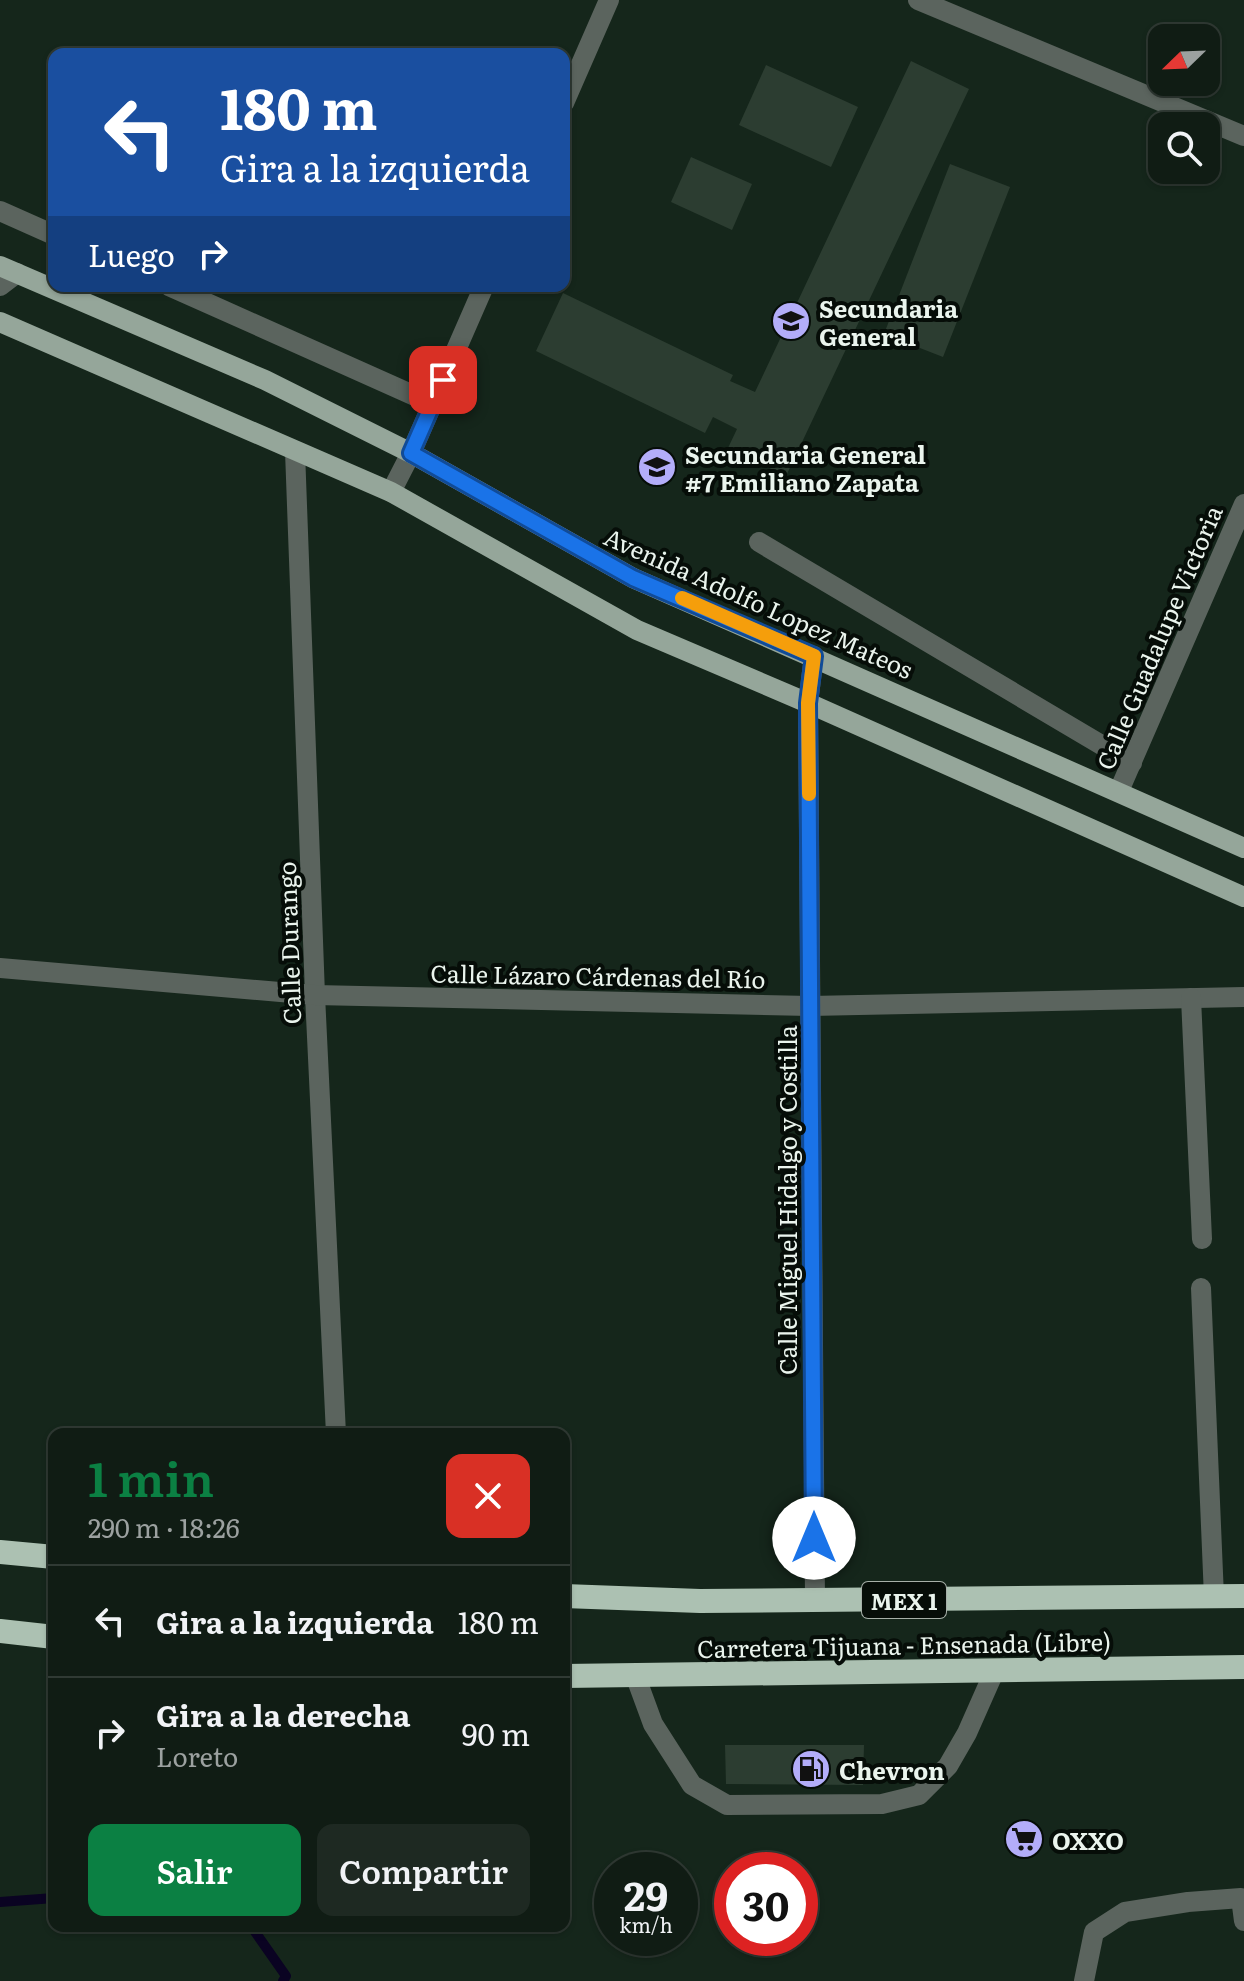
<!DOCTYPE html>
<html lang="es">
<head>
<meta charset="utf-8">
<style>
  :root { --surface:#101c14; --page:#1e2922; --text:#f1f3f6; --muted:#9ca1a0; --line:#303a34; --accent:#0b8043 }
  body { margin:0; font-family:Literata,serif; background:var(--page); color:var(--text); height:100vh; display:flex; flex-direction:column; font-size:30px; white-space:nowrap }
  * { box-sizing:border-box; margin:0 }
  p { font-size:26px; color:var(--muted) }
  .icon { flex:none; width:44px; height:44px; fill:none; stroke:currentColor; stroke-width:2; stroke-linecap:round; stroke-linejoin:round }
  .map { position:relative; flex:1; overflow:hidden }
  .details { position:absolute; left:48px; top:1428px; width:522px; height:504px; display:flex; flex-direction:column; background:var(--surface); border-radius:16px; box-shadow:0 2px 6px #0004,0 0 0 2px var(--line) }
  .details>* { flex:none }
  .top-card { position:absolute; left:48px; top:48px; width:522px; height:244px; border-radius:16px; box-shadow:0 2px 6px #0004,0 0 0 2px var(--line); background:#1a4fa0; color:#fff; overflow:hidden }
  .needle { width:52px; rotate:247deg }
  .buttons { position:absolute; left:1148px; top:24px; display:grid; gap:16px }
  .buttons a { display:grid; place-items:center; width:72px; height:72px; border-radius:16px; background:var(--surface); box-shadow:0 2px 6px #0004,0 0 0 2px var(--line); font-size:40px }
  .speed { position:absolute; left:594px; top:1852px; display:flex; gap:16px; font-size:40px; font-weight:700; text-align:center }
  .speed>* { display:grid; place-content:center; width:104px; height:104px; border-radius:50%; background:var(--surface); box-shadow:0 2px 6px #0004,0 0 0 2px var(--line); line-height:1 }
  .speed small { font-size:20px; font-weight:400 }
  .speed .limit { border:12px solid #d22; background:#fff; color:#111 }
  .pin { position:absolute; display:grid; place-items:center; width:68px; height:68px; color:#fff; margin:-34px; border-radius:16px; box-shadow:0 4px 12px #0006 }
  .me { position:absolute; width:88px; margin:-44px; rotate:0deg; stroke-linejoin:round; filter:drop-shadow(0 0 6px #0008) }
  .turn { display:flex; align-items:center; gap:28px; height:168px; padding:0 40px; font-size:36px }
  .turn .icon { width:104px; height:104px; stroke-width:2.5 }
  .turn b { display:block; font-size:56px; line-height:68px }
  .then { display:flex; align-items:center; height:76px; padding:0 40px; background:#0003; gap:16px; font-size:30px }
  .round { display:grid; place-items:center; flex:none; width:84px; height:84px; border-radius:16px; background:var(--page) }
  .overview { display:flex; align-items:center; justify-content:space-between; height:136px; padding:0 40px }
  h1 { font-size:48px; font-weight:600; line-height:60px; color:var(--accent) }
  .action { display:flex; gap:16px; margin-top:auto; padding:16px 40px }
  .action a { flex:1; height:92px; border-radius:16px; background:var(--accent); color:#fff; font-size:32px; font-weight:600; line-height:92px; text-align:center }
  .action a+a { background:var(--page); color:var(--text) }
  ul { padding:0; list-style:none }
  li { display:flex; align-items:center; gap:24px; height:112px; padding:0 40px; border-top:2px solid var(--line) }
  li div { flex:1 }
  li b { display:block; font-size:30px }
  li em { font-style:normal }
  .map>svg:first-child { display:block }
</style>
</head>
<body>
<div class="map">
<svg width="1244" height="1981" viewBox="0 0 1244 1981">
  <rect width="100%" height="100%" fill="#15261b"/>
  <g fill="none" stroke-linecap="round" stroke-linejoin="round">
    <!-- stream -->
    <g stroke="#0a0322" stroke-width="10">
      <polyline points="0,1902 54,1898"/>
      <polyline points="251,1926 286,1976 283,1981"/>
    </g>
  </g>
  <!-- building -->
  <g fill="#2c3d31">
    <polygon points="911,61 969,89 786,476 728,448 737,429 713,417 705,433 536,351 563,293 733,375 730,381 755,392"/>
    <polygon points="766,65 858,107 831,167 739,125"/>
    <polygon points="691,157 752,184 732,230 671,202"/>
    <polygon points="950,164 1010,187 943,357 884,334"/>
    <polygon points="725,1745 864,1745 863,1785 726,1784"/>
  </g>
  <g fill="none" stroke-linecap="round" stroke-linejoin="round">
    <!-- minor -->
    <g stroke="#5b645e" stroke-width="20">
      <polyline points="918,0 1244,136"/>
      <polyline points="564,103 609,0"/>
      <polyline points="0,211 54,235"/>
      <polyline points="0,286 17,273"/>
      <polyline points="169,286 433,404"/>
      <polyline points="295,451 315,995 336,1434"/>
      <polyline points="391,492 411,453 484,286"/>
      <polyline points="759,542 1132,763"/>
      <polyline points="814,656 808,703 815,1600"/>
      <polyline points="1119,791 1244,504"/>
      <polyline points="0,968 315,995 810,1006 1244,997"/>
      <polyline points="1191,998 1202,1239"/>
      <polyline points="1201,1288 1214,1597"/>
      <polyline points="635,1675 653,1724 692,1785 727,1805 882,1804 919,1795 948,1766 967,1733 994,1672"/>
      <polyline points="1084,1981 1094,1932 1125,1912 1188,1902 1241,1898 1244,1921"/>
    </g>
    <!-- major -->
    <g stroke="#95a69a" stroke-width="20">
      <polyline points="0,266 265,380 411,453 633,578 1244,848"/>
      <polyline points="0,322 391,492 637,630 808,703 1244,897"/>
    </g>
    <!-- highway -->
    <g stroke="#acc1b2" stroke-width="24">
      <polyline points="0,1552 54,1557"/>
      <polyline points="564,1596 700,1601 1244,1596"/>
      <polyline points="0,1631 54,1637"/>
      <polyline points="564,1676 1244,1667"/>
    </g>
  </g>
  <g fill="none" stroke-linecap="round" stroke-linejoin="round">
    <defs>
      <polyline id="route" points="443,380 411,453 633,578 814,656 808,703 814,1538"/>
    </defs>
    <!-- route casing -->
    <use href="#route" stroke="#114b97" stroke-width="20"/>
    <!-- route -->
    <use href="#route" stroke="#1a73e8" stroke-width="14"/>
    <!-- slow -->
    <polyline stroke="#f59e0b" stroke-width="14" points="682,598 814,656 808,703 809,794"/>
  </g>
  <!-- icons -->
  <defs>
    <symbol id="school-disc" viewBox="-11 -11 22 22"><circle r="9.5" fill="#b3adf9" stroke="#060d08"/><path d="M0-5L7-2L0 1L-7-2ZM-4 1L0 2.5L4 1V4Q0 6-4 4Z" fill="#111"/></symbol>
    <symbol id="fuel-disc" viewBox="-11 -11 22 22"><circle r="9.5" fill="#b3adf9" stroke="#060d08"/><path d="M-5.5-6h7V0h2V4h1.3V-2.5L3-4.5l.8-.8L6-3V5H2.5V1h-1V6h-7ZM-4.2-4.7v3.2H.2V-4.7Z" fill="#111"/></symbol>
    <symbol id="supermarket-disc" viewBox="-11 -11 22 22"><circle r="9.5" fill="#b3adf9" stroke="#060d08"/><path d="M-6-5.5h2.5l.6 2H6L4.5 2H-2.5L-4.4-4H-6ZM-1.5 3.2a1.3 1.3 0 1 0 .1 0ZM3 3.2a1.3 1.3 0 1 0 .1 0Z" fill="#111"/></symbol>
  </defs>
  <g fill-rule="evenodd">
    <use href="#school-disc" x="769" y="299" width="44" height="44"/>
    <use href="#school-disc" x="635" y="445" width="44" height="44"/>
    <use href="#fuel-disc" x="789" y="1747" width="44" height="44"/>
    <use href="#supermarket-disc" x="1002" y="1817" width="44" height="44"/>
  </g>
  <g text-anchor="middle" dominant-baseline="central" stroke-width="8" stroke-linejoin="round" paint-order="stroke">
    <!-- shield labels -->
    <rect fill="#060d08" stroke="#a6afa8" stroke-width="2" x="862" y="1582" width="84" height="36" rx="6"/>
    <g font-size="22" font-weight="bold" fill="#eaf4ed">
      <text x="904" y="1600">MEX 1</text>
    </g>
    <!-- poi labels -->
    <g font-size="24" font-weight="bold" fill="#eaf4ed" stroke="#060d08" text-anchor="start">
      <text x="819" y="307">Secundaria<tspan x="819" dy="28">General</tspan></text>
      <text x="685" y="453">Secundaria General<tspan x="685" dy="28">#7 Emiliano Zapata</tspan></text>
      <text x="839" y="1769">Chevron</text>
      <text x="1052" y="1839">OXXO</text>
    </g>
    <!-- street labels -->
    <g font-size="24" fill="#eaf4ed" stroke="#060d08">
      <text transform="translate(759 602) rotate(24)">Avenida Adolfo Lopez Mateos</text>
      <text transform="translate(1158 637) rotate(-67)">Calle Guadalupe Victoria</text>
      <text transform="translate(288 943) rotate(-92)">Calle Durango</text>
      <text transform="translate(598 975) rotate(1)">Calle Lázaro Cárdenas del Río</text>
      <text transform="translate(786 1200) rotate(-90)">Calle Miguel Hidalgo y Costilla</text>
      <text transform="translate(904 1644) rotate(-1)">Carretera Tijuana - Ensenada (Libre)</text>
    </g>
  </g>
</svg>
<div class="buttons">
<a><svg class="needle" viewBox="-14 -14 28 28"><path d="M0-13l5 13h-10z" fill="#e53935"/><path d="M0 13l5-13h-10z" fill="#9ca1a0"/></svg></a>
<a><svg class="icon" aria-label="search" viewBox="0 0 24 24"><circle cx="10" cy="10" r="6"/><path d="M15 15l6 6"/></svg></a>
</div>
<div class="speed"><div>29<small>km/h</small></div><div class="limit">30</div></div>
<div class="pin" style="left:443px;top:380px;background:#d93025"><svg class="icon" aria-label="arrive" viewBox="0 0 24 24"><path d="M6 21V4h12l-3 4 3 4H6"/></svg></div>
<svg class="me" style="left:814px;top:1538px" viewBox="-20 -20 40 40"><circle r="19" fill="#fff"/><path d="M0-13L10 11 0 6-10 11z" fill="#1a73e8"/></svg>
<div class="top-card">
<div class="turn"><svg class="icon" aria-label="left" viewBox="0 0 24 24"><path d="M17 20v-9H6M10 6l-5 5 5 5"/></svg><div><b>180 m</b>Gira a la izquierda</div></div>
<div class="then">Luego<svg class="icon" aria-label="right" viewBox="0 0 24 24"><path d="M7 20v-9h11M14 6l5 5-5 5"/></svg></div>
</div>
<section class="details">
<div class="overview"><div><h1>1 min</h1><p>290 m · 18:26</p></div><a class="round" style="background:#d93025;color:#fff"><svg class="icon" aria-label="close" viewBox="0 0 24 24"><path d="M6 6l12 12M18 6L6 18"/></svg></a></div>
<ul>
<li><svg class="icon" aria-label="left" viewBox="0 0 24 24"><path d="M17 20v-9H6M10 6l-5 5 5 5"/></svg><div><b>Gira a la izquierda</b></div><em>180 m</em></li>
<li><svg class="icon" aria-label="right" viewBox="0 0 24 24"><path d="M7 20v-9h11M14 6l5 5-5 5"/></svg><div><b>Gira a la derecha</b><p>Loreto</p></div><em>90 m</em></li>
</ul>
<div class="action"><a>Salir</a><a>Compartir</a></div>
</section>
</div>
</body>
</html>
